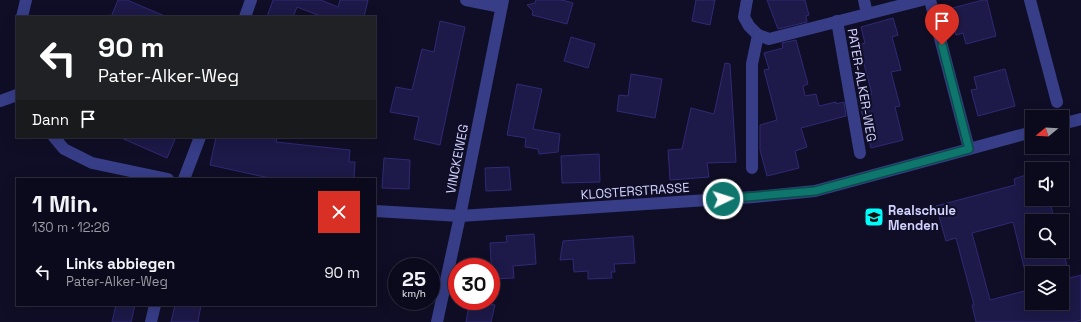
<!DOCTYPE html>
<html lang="de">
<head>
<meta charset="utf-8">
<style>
  :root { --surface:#0b0a1c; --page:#191829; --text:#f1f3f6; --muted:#9a9aa3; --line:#2b2b3b }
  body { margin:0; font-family:"Space Grotesk",sans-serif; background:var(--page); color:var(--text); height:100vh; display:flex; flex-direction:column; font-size:15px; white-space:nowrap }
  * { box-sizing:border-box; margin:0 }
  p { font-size:13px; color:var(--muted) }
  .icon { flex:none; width:22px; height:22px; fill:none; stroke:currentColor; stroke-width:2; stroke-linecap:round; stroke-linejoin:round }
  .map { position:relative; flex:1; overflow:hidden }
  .drawer { position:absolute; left:16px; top:178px; width:360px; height:128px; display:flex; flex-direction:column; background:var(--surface); border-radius:0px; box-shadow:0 4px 16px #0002,0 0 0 1px var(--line) }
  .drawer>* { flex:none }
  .hud { position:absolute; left:16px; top:16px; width:360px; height:122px; border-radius:0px; box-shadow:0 4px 16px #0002,0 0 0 1px var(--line); background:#202124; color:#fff; overflow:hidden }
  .needle { width:26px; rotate:252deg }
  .buttons { position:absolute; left:1025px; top:110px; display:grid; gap:8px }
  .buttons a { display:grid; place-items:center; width:44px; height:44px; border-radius:0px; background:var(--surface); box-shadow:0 4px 16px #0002,0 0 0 1px var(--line); font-size:20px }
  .speed { position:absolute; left:388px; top:258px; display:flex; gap:8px; font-size:20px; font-weight:700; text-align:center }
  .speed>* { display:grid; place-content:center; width:52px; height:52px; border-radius:50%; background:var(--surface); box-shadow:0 4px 16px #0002,0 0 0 1px var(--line); line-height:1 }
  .speed small { font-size:10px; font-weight:400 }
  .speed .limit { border:6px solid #d22; background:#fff; color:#111 }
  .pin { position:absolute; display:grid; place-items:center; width:34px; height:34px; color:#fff; margin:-41px -17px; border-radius:50% 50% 50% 0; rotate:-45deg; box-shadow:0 0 4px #0007 }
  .pin .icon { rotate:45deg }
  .me { position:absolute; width:44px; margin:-22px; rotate:86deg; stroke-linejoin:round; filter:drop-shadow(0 0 3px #0008) }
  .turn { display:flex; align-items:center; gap:14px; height:84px; padding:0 16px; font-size:18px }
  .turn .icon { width:52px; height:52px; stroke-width:2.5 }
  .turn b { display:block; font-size:28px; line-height:34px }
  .then { display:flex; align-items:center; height:38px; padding:0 16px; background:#0003; gap:8px; font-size:15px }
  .round { display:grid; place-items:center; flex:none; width:42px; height:42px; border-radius:0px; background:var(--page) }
  .head { display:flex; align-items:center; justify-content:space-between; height:68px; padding:0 16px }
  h1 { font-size:24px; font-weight:700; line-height:30px }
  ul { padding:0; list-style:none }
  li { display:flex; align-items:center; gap:12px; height:52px; padding:0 16px }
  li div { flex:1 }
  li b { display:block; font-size:15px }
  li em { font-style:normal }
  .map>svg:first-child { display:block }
</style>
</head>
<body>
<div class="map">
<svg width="1081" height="322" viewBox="0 0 1081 322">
  <rect width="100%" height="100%" fill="#0f0e26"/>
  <!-- building -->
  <g fill="#1d1948" stroke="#302a75">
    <polygon points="118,0 127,0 167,17 111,17"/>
    <polygon points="273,0 321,0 338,7 340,0 368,0 364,17 323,17 297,7 293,17 267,17"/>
    <polygon points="536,0 562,0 573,3 567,24 532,15 533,11 527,5 535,3"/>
    <polygon points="696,0 715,0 710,25 692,21"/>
    <polygon points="767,0 805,0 809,15 806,16 807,22 778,29"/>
    <polygon points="983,0 987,0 996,36 966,44 963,33 956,35 949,9"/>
    <polygon points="893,18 898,35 892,37 901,70 891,72 900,106 895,107 903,140 871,148 858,98 872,94 859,45 865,43 861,27"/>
    <polygon points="440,21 465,27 440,145 414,139 419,117 390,112 396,87 412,90 422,49 434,52"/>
    <polygon points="571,37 595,44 588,68 564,61"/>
    <polygon points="796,40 808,84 803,86 805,96 816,94 819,106 836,102 836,104 844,102 846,116 801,128 807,147 795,151 799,168 767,176 760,150 760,125 777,120 764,70 769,69 764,53 783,48 782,43"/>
    <polygon points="725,63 730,64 736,162 707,163 709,177 670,180 668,150 682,149 691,108 714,114"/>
    <polygon points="1005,69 1015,106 978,116 971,90 977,89 974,77"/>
    <polygon points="631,74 662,79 655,118 617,111 619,95 628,96"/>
    <polygon points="517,84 542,89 533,129 560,134 558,152 539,154 538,149 525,147 526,138 507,135"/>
    <polygon points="119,137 176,137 167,158"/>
    <polygon points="216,137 277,137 276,142 350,150 349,162 355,162 354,179 274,179 210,165"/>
    <polygon points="599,154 600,182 562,183 561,156"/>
    <polygon points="384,158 410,160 409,189 382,188"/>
    <polygon points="509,167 511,190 486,191 485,168"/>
    <polygon points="1029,174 1032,184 1032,199 1049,199 1055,221 1032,221 1032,251 1063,251 1069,273 1032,273 1026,275 1013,222 972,233 990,300 1032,289 1032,303 1062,303 1062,280 1081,275 1081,320 1074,322 976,322 972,305 974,305 956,238 946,241 936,206 1015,185 1014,179"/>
    <polygon points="534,234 536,264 513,266 514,278 492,279 490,243 507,242 506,236"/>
    <polygon points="633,236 635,263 614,264 615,272 611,272 612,278 588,279 588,271 574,272 573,259 560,260 563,241"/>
    <polygon points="470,301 495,305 491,322 466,322"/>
    <polygon points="116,305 135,305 131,322 112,322"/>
    <polygon points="175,305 201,305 198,322 171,322"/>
  </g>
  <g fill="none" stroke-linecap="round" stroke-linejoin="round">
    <!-- street -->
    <g stroke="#373d87" stroke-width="12">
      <polyline points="466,0 501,7"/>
      <polyline points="747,0 744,17 749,26 758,35 752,64 752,168"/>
      <polyline points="864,0 867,14"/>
      <polyline points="930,0 969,149"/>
      <polyline points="1030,0 1057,102"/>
      <polyline points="22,17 26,0"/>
      <polyline points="245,17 251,0"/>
      <polyline points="837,21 860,153"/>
      <polyline points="758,35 769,39 922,0"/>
      <polyline points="0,101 17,95"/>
      <polyline points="1062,124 1081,119"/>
      <polyline points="54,137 64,149 92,163 168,179"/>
      <polyline points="184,179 200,137"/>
      <polyline points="375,211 460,216 754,197 815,191 1032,132"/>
      <polyline points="151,322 155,305"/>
      <polyline points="437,322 460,216 503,0"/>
    </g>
  </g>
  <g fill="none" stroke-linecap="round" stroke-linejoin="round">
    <defs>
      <polyline id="route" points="723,199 815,191 969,149 942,45"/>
    </defs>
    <!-- route casing -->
    <use href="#route" stroke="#0a4d48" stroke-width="10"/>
    <!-- route -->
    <use href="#route" stroke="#0f766e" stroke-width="7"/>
  </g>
  <!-- icons -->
  <defs>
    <symbol id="school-square" viewBox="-11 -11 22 22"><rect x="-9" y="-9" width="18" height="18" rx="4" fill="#00fdfa" stroke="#0f0e26"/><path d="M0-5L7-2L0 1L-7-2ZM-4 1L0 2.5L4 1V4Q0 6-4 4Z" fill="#111"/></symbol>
  </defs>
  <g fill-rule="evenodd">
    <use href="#school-square" x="863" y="206" width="22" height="22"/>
  </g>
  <g text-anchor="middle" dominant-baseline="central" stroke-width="4" stroke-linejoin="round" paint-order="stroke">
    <!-- street labels -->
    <g font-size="13" fill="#d2d2ff" stroke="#0f0e26">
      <text transform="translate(862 85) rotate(80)">PATER-ALKER-WEG</text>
      <text transform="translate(457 159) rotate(-79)">VINCKEWEG</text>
      <text transform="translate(635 191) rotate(-4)">KLOSTERSTRASSE</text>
    </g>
    <!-- poi labels -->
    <g font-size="13" font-weight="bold" fill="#d2d2ff" stroke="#0f0e26" text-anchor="start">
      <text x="888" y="210">Realschule<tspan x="888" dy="15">Menden</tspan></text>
    </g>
  </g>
</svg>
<div class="buttons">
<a><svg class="needle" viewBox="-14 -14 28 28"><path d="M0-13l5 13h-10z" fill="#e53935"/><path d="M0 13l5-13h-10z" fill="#9a9aa3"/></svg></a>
<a><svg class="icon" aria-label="sound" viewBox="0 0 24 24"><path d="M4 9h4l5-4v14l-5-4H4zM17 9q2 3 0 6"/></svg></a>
<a><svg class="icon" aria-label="search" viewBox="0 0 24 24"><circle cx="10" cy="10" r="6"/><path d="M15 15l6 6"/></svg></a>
<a><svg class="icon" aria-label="layers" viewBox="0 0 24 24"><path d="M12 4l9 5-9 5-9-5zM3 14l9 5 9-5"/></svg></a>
</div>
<div class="speed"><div>25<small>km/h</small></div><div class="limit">30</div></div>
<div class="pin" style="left:942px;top:45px;background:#d93025"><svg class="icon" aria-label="arrive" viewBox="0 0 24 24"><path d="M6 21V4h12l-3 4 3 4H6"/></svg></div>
<svg class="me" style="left:723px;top:199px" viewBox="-20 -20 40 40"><circle r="17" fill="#0f766e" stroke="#fff" stroke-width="3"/><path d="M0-11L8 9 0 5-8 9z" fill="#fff"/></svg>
<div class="hud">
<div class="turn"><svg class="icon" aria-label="left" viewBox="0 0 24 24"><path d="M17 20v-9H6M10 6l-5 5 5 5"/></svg><div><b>90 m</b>Pater-Alker-Weg</div></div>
<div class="then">Dann<svg class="icon" aria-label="arrive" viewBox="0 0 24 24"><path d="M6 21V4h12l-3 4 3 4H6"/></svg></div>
</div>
<section class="drawer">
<div class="head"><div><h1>1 Min.</h1><p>130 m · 12:26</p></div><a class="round" style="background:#d93025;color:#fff"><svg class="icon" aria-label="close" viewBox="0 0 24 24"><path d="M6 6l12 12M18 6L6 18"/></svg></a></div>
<ul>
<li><svg class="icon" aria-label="left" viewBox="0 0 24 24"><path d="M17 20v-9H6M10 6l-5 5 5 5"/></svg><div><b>Links abbiegen</b><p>Pater-Alker-Weg</p></div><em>90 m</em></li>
</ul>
</section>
</div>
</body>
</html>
